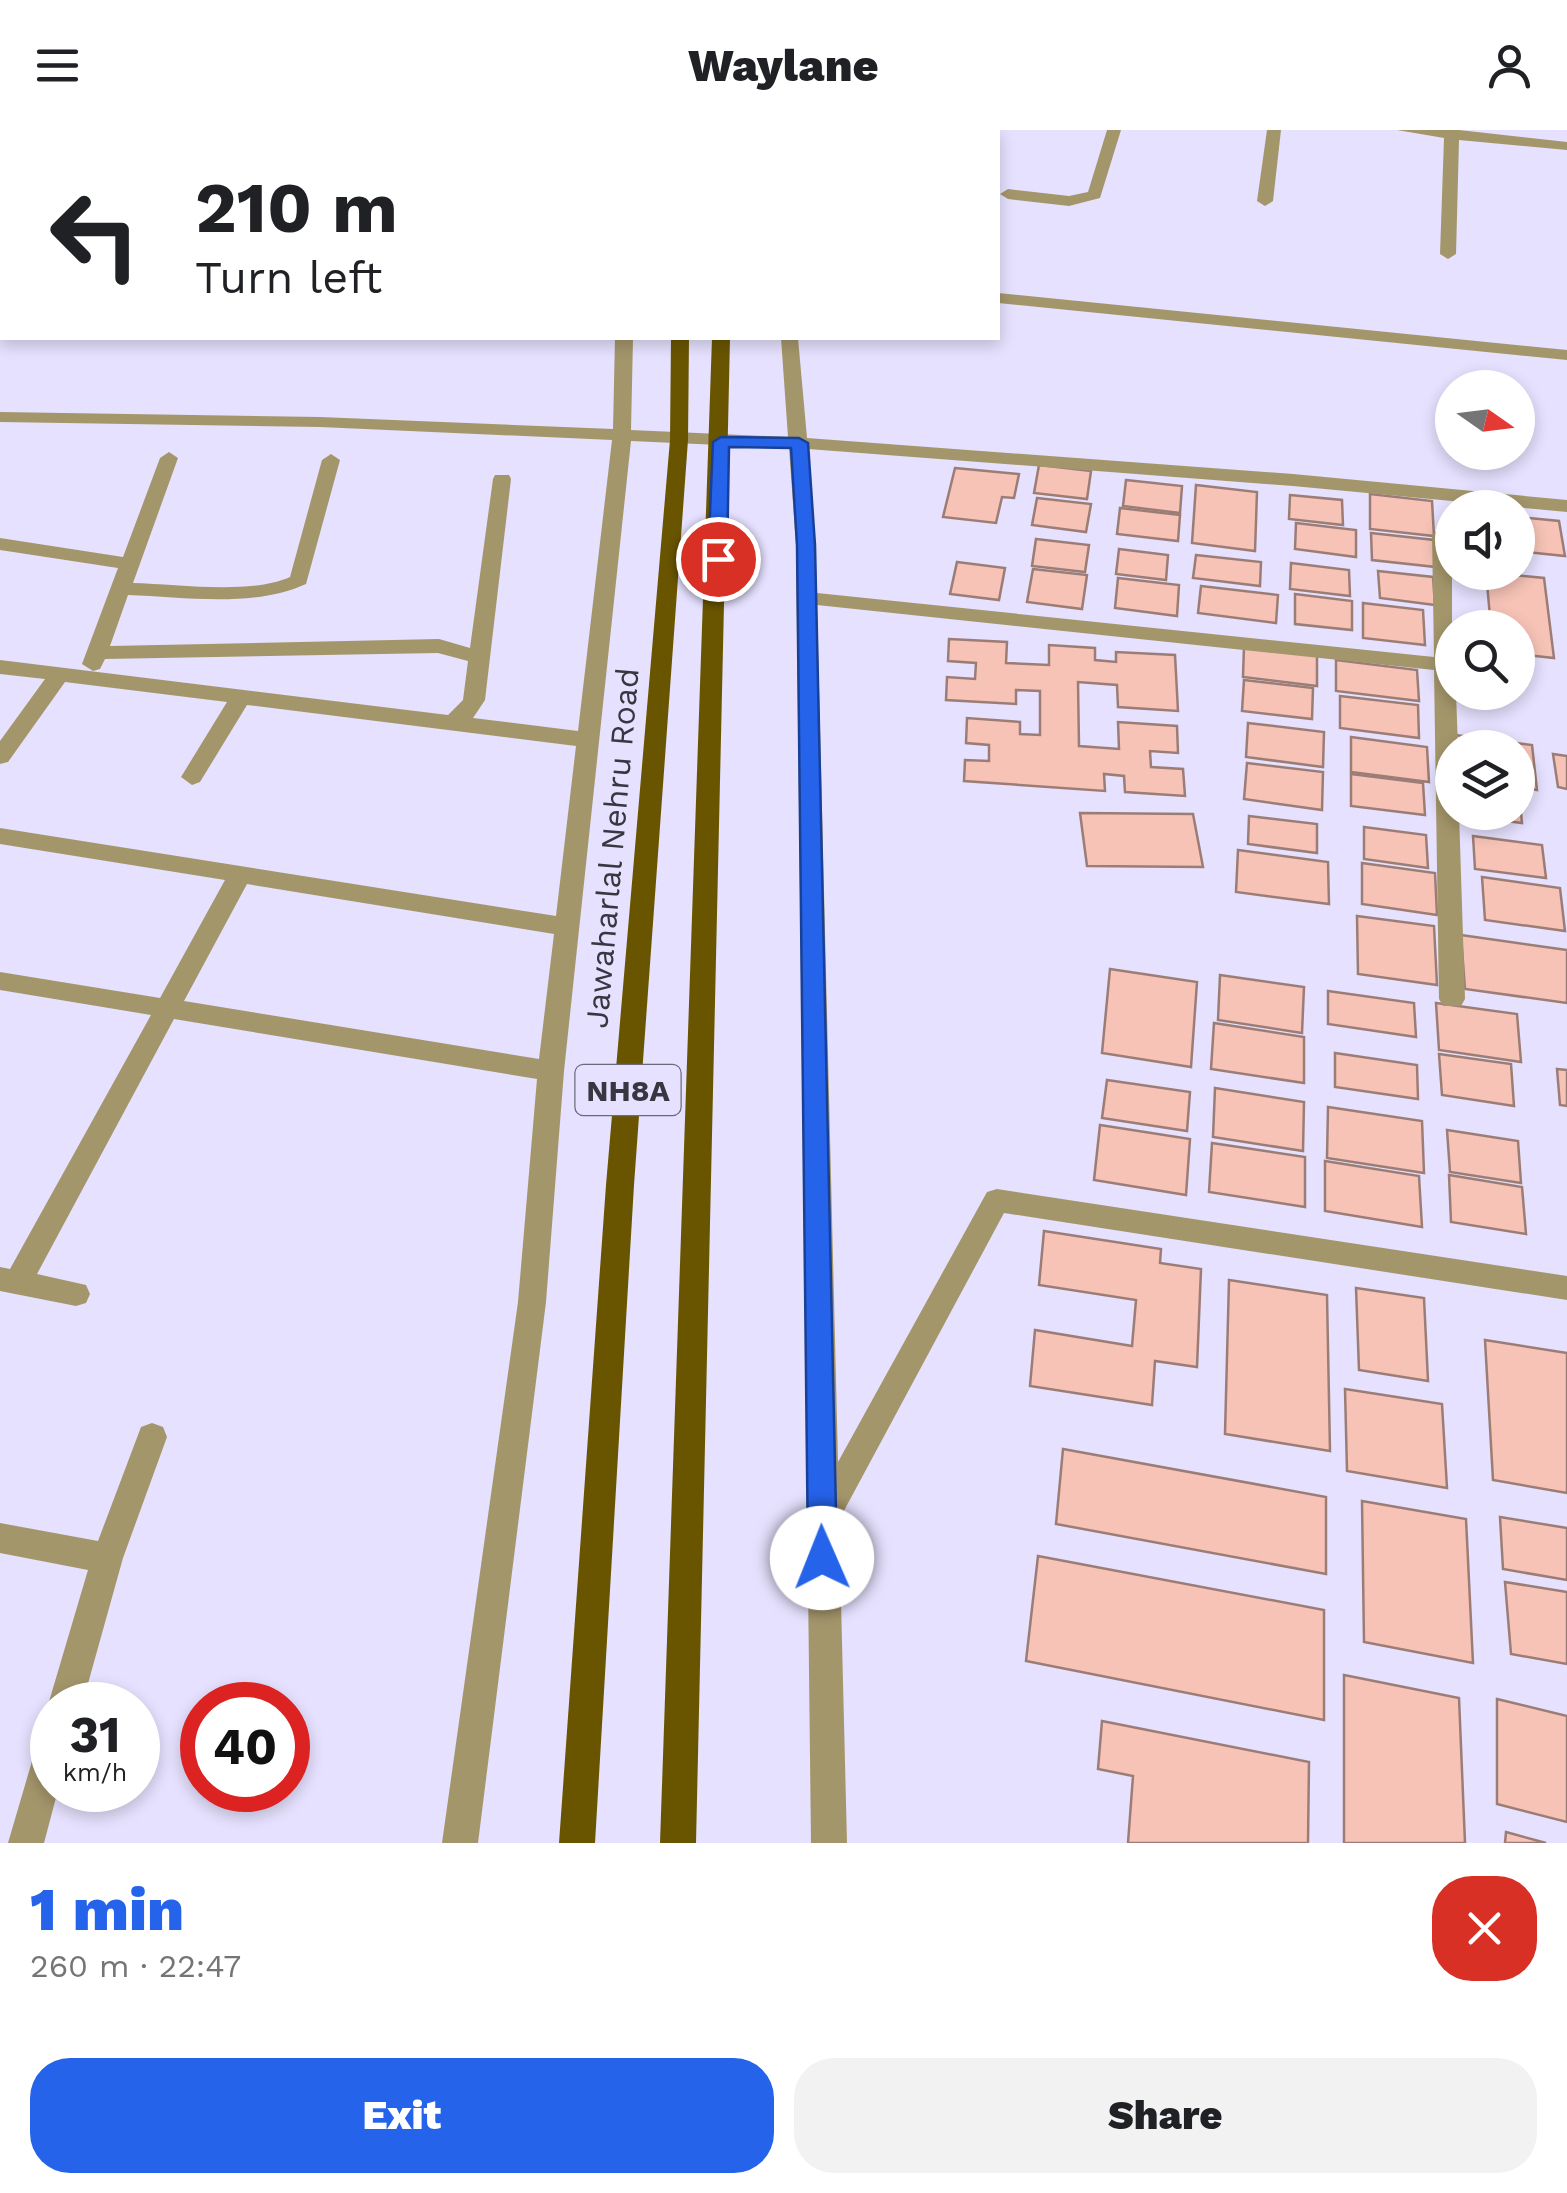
<!DOCTYPE html>
<html lang="en">
<head>
<meta charset="utf-8">
<style>
  :root { --surface:#fff; --page:#f2f2f2; --text:#202124; --muted:#757577; --accent:#2563eb }
  body { margin:0; font-family:"Work Sans",sans-serif; background:var(--page); color:var(--text); height:100vh; display:flex; flex-direction:column; font-size:38px; white-space:nowrap }
  * { box-sizing:border-box; margin:0 }
  p { font-size:32px; color:var(--muted) }
  .icon { flex:none; width:55px; height:55px; fill:none; stroke:currentColor; stroke-width:2; stroke-linecap:round; stroke-linejoin:round }
  .map { position:relative; height:1713px; overflow:hidden }
  .details { display:flex; flex-direction:column; background:var(--surface); flex:1 }
  .details>* { flex:none }
  .top-card { position:absolute; left:0px; top:0px; width:1000px; height:210px; box-shadow:0 5px 15px #0003; background:#fff; color:var(--text); overflow:hidden }
  .needle { width:65px; rotate:104deg }
  .tools { position:absolute; left:1435px; top:240px; display:grid; gap:20px }
  .tools a { display:grid; place-items:center; width:100px; height:100px; border-radius:50%; background:var(--surface); box-shadow:0 5px 15px #0003; font-size:50px }
  .speed { position:absolute; left:30px; top:1552px; display:flex; gap:20px; font-size:50px; font-weight:700; text-align:center }
  .speed>* { display:grid; place-content:center; width:130px; height:130px; border-radius:50%; background:var(--surface); box-shadow:0 5px 15px #0003; line-height:1 }
  .speed small { font-size:25px; font-weight:400 }
  .speed .limit { border:15px solid #d22; background:#fff; color:#111 }
  .pin { position:absolute; display:grid; place-items:center; width:85px; height:85px; color:#fff; margin:-42px; border:5px solid #fff; border-radius:50%; box-shadow:0 2px 10px #0007 }
  .me { position:absolute; width:110px; margin:-55px; rotate:359deg; stroke-linejoin:round; filter:drop-shadow(0 0 8px #0008) }
  .turn { display:flex; align-items:center; gap:35px; height:210px; padding:0 30px; font-size:45px }
  .turn .icon { width:130px; height:130px; stroke-width:2.5 }
  .turn b { display:block; font-size:70px; line-height:85px }
  .round { display:grid; place-items:center; flex:none; width:105px; height:105px; border-radius:40px; background:var(--page) }
  .overview { display:flex; align-items:center; justify-content:space-between; height:170px; padding:0 30px }
  h1 { font-size:60px; font-weight:800; line-height:75px; color:var(--accent) }
  .primary-button { display:flex; gap:20px; margin-top:auto; padding:20px 30px }
  .primary-button a { flex:1; height:115px; border-radius:40px; background:var(--accent); color:#fff; font-size:40px; font-weight:800; line-height:115px; text-align:center }
  .primary-button a+a { background:var(--page); color:var(--text) }
  header { display:flex; justify-content:space-between; align-items:center; height:130px; padding:0 30px; background:var(--surface); font-size:45px; font-weight:800 }
  .map>svg:first-child { display:block }
</style>
</head>
<body>
<header><svg class="icon" aria-label="menu" viewBox="0 0 24 24"><path d="M4 6h16M4 12h16M4 18h16"/></svg>Waylane<svg class="icon" aria-label="person" viewBox="0 0 24 24"><circle cx="12" cy="8" r="4"/><path d="M4 21q1-7 8-7t8 7"/></svg></header>
<div class="map">
<svg width="1567" height="1713" viewBox="0 0 1567 1713">
  <rect width="100%" height="100%" fill="#e5e1fe"/>
  <!-- building -->
  <g fill="#f7c3b7" stroke="#9c7d76" stroke-width="2.5">
    <polygon points="1039,335 1091,341 1087,369 1034,363"/>
    <polygon points="955,338 1019,344 1014,368 1002,367 996,393 943,387"/>
    <polygon points="1126,350 1182,356 1180,383 1123,376"/>
    <polygon points="1196,355 1257,362 1255,421 1192,413"/>
    <polygon points="1370,364 1432,371 1434,406 1370,399"/>
    <polygon points="1290,365 1342,370 1343,395 1289,389"/>
    <polygon points="1037,368 1091,374 1086,402 1032,395"/>
    <polygon points="1120,378 1180,385 1178,411 1117,404"/>
    <polygon points="1518,387 1559,391 1565,426 1518,421"/>
    <polygon points="1296,393 1356,400 1356,427 1295,419"/>
    <polygon points="1371,403 1434,410 1436,437 1372,430"/>
    <polygon points="1036,409 1089,415 1085,442 1032,436"/>
    <polygon points="1119,419 1168,425 1166,450 1116,444"/>
    <polygon points="1196,425 1261,432 1260,456 1193,448"/>
    <polygon points="957,432 1005,438 999,470 950,464"/>
    <polygon points="1291,433 1349,440 1350,466 1290,459"/>
    <polygon points="1033,439 1087,445 1082,479 1027,472"/>
    <polygon points="1378,441 1433,447 1435,475 1380,468"/>
    <polygon points="1486,442 1544,448 1554,528 1518,524 1518,498 1491,498"/>
    <polygon points="1118,448 1179,455 1177,486 1115,478"/>
    <polygon points="1201,456 1278,465 1276,493 1198,483"/>
    <polygon points="1295,464 1352,471 1352,500 1295,494"/>
    <polygon points="1363,473 1423,480 1425,515 1363,508"/>
    <polygon points="949,509 1007,512 1006,533 1049,535 1049,515 1095,518 1095,530 1116,532 1116,522 1175,525 1178,581 1118,577 1117,555 1078,552 1079,616 1119,619 1118,592 1177,596 1178,623 1150,621 1151,637 1183,639 1185,666 1125,662 1124,646 1104,644 1105,661 964,651 965,630 989,631 989,615 966,613 967,588 1020,592 1020,604 1040,605 1040,561 1016,560 1016,574 946,570 947,547 975,549 976,533 948,531"/>
    <polygon points="1244,516 1317,525 1317,556 1243,547"/>
    <polygon points="1336,530 1417,540 1419,571 1336,561"/>
    <polygon points="1244,550 1313,558 1312,589 1242,581"/>
    <polygon points="1340,566 1418,575 1419,608 1340,598"/>
    <polygon points="1248,593 1324,602 1323,637 1246,627"/>
    <polygon points="1455,605 1532,615 1537,660 1518,657 1518,618 1456,618"/>
    <polygon points="1351,607 1427,617 1429,652 1351,642"/>
    <polygon points="1553,624 1567,626 1567,659 1558,657"/>
    <polygon points="1247,633 1323,642 1322,680 1244,669"/>
    <polygon points="1351,644 1423,653 1425,685 1351,676"/>
    <polygon points="1519,662 1522,693 1474,687 1474,682 1518,682"/>
    <polygon points="1080,683 1193,684 1203,737 1087,736"/>
    <polygon points="1249,686 1317,694 1317,723 1248,714"/>
    <polygon points="1364,697 1426,705 1428,738 1364,729"/>
    <polygon points="1473,706 1542,715 1546,748 1475,739"/>
    <polygon points="1238,720 1328,732 1329,774 1236,762"/>
    <polygon points="1362,733 1435,743 1437,785 1362,774"/>
    <polygon points="1482,747 1560,758 1565,801 1485,790"/>
    <polygon points="1357,786 1434,796 1437,855 1358,844"/>
    <polygon points="1461,805 1567,820 1567,873 1465,859"/>
    <polygon points="1110,839 1197,852 1191,937 1102,923"/>
    <polygon points="1220,845 1304,857 1302,903 1218,890"/>
    <polygon points="1328,861 1414,873 1416,907 1328,894"/>
    <polygon points="1436,873 1517,884 1521,932 1439,920"/>
    <polygon points="1214,893 1304,907 1304,953 1211,939"/>
    <polygon points="1335,923 1417,935 1418,969 1335,957"/>
    <polygon points="1439,924 1511,934 1514,976 1442,965"/>
    <polygon points="1557,939 1567,940 1567,976 1560,975"/>
    <polygon points="1107,950 1190,962 1187,1001 1102,988"/>
    <polygon points="1215,958 1304,972 1303,1021 1213,1007"/>
    <polygon points="1328,977 1422,991 1424,1043 1327,1028"/>
    <polygon points="1100,995 1190,1009 1186,1065 1094,1050"/>
    <polygon points="1447,1000 1518,1011 1521,1053 1450,1042"/>
    <polygon points="1212,1013 1305,1027 1305,1077 1209,1062"/>
    <polygon points="1325,1031 1419,1046 1422,1097 1325,1081"/>
    <polygon points="1449,1045 1522,1057 1526,1104 1451,1092"/>
    <polygon points="1044,1101 1161,1119 1160,1133 1201,1139 1197,1237 1155,1231 1152,1275 1030,1256 1035,1200 1132,1216 1136,1170 1039,1155"/>
    <polygon points="1229,1150 1327,1165 1330,1321 1225,1304"/>
    <polygon points="1356,1158 1424,1168 1428,1251 1359,1240"/>
    <polygon points="1485,1210 1567,1223 1567,1363 1493,1350"/>
    <polygon points="1345,1259 1442,1274 1447,1358 1347,1341"/>
    <polygon points="1063,1319 1326,1367 1326,1444 1056,1394"/>
    <polygon points="1362,1371 1466,1389 1473,1533 1364,1512"/>
    <polygon points="1500,1387 1567,1398 1567,1450 1503,1439"/>
    <polygon points="1038,1426 1324,1480 1324,1590 1026,1531"/>
    <polygon points="1505,1452 1567,1462 1567,1534 1511,1524"/>
    <polygon points="1344,1545 1459,1568 1465,1713 1344,1713"/>
    <polygon points="1497,1569 1567,1586 1567,1692 1497,1674"/>
    <polygon points="1102,1591 1309,1632 1308,1713 1128,1713 1133,1646 1098,1639"/>
    <polygon points="1506,1702 1546,1713 1505,1713"/>
  </g>
  <g fill="none" stroke-linecap="round" stroke-linejoin="round">
    <!-- minor -->
    <g fill="#a4966b" fill-rule="evenodd">
      <polygon points="447,0 473,0 474,2 448,2"/>
      <rect x="627" y="0" width="14" height="2"/>
      <rect x="768" y="0" width="14" height="2"/>
      <polygon points="1107,0 1121,0 1100,68 1069,76 1008,69 1000,64 1008,59 1069,66 1088,62"/>
      <polygon points="1267,0 1281,0 1273,71 1265,76 1257,71"/>
      <polygon points="1397,0 1459,0 1567,12 1567,20 1459,10 1456,124 1448,129 1440,124 1444,8"/>
      <rect x="0" y="88" width="2" height="10"/>
      <polygon points="998,163 1567,220 1567,230 998,173"/>
      <path d="M615,208H633L631,300L788,307L781,208H798L807,308L1293,344L1567,370V382L1293,356L808,319L817,463L1434,527L1432,404L1442,398L1452,404V562H1456L1458,618H1452V682H1459L1465,869L1461,876H1443L1439,869L1434,540L817,475L838,1332L987,1062L997,1059L1567,1146V1170L1004,1083L839,1390L847,1713H811L796,415L789,318L631,311L564,941L546,1172L478,1713H442L518,1172L537,949L174,889L37,1144L86,1155L90,1164L86,1173L76,1176L0,1161V1137L10,1139L151,885L0,860V842L160,868L225,750L0,714V698L556,786L576,616L247,575L200,652L192,655L181,647L227,572L65,552L8,632L0,634V611L45,549L0,544V530L448,585L463,570L468,531L438,523L105,529L100,539L93,541L82,534L118,438L0,420V408L123,427L160,328L169,322L178,328L133,453C177,454 250,465 290,447L322,330L331,324L340,330L306,454C254,478 185,467 128,465L110,516L439,509L470,518L493,349L495,345H509L511,349L485,570L473,588L578,601L612,310L320,297L0,292V282L320,287L613,299ZM247,754L554,804L539,929L184,871Z"/>
      <polygon points="152,1293 163,1297 167,1307 123,1428 82,1575 52,1575 52,1585 48,1575 88,1440 0,1423 0,1393 98,1411 141,1297"/>
      <polygon points="52,1604 52,1660 58,1660 44,1713 8,1713 35,1621 40,1609"/>
    </g>
    <!-- major -->
    <g fill="#695500" fill-rule="evenodd">
      <rect x="673" y="0" width="14" height="2"/>
      <rect x="711" y="0" width="14" height="2"/>
      <polygon points="671,208 689,208 688,310 634,1055 595,1713 559,1713 606,1055 670,310"/>
      <polygon points="712,208 730,208 696,1713 660,1713"/>
    </g>
  </g>
  <!-- route -->
  <polygon fill="#2563eb" stroke="#184099" stroke-width="2.5" points="721,307 799,308 808,313 815,415 837,1428 833,1437 822,1441 812,1437 808,1428 797,415 791,318 729,317 727,429 718,434 708,429 713,312"/>
  <g text-anchor="middle" dominant-baseline="central" stroke-width="8" stroke-linejoin="round" paint-order="stroke">
    <!-- shield labels -->
    <rect fill="#e5e1fe" stroke="#6b697a" stroke-width="2.5" x="575.5" y="935" width="105" height="50" rx="8"/>
    <g font-size="30" font-weight="bold" fill="#373641">
      <text x="628" y="960">NH8A</text>
    </g>
    <!-- street labels -->
    <g font-size="32" fill="#373641" stroke="#e5e1fe">
      <text transform="translate(612 718) rotate(-85)">Jawaharlal Nehru Road</text>
    </g>
  </g>
</svg>
<div class="tools">
<a><svg class="needle" viewBox="-14 -14 28 28"><path d="M0-13l5 13h-10z" fill="#e53935"/><path d="M0 13l5-13h-10z" fill="#757577"/></svg></a>
<a><svg class="icon" aria-label="sound" viewBox="0 0 24 24"><path d="M4 9h4l5-4v14l-5-4H4zM17 9q2 3 0 6"/></svg></a>
<a><svg class="icon" aria-label="search" viewBox="0 0 24 24"><circle cx="10" cy="10" r="6"/><path d="M15 15l6 6"/></svg></a>
<a><svg class="icon" aria-label="layers" viewBox="0 0 24 24"><path d="M12 4l9 5-9 5-9-5zM3 14l9 5 9-5"/></svg></a>
</div>
<div class="speed"><div>31<small>km/h</small></div><div class="limit">40</div></div>
<div class="pin" style="left:718px;top:429px;background:#d93025"><svg class="icon" aria-label="arrive" viewBox="0 0 24 24"><path d="M6 21V4h12l-3 4 3 4H6"/></svg></div>
<svg class="me" style="left:822px;top:1428px" viewBox="-20 -20 40 40"><circle r="19" fill="#fff"/><path d="M0-13L10 11 0 6-10 11z" fill="#2563eb"/></svg>
<div class="top-card">
<div class="turn"><svg class="icon" aria-label="left" viewBox="0 0 24 24"><path d="M17 20v-9H6M10 6l-5 5 5 5"/></svg><div><b>210 m</b>Turn left</div></div>
</div>
</div>
<section class="details">
<div class="overview"><div><h1>1 min</h1><p>260 m · 22:47</p></div><a class="round" style="background:#d93025;color:#fff"><svg class="icon" aria-label="close" viewBox="0 0 24 24"><path d="M6 6l12 12M18 6L6 18"/></svg></a></div>
<div class="primary-button"><a>Exit</a><a>Share</a></div>
</section>
</body>
</html>
